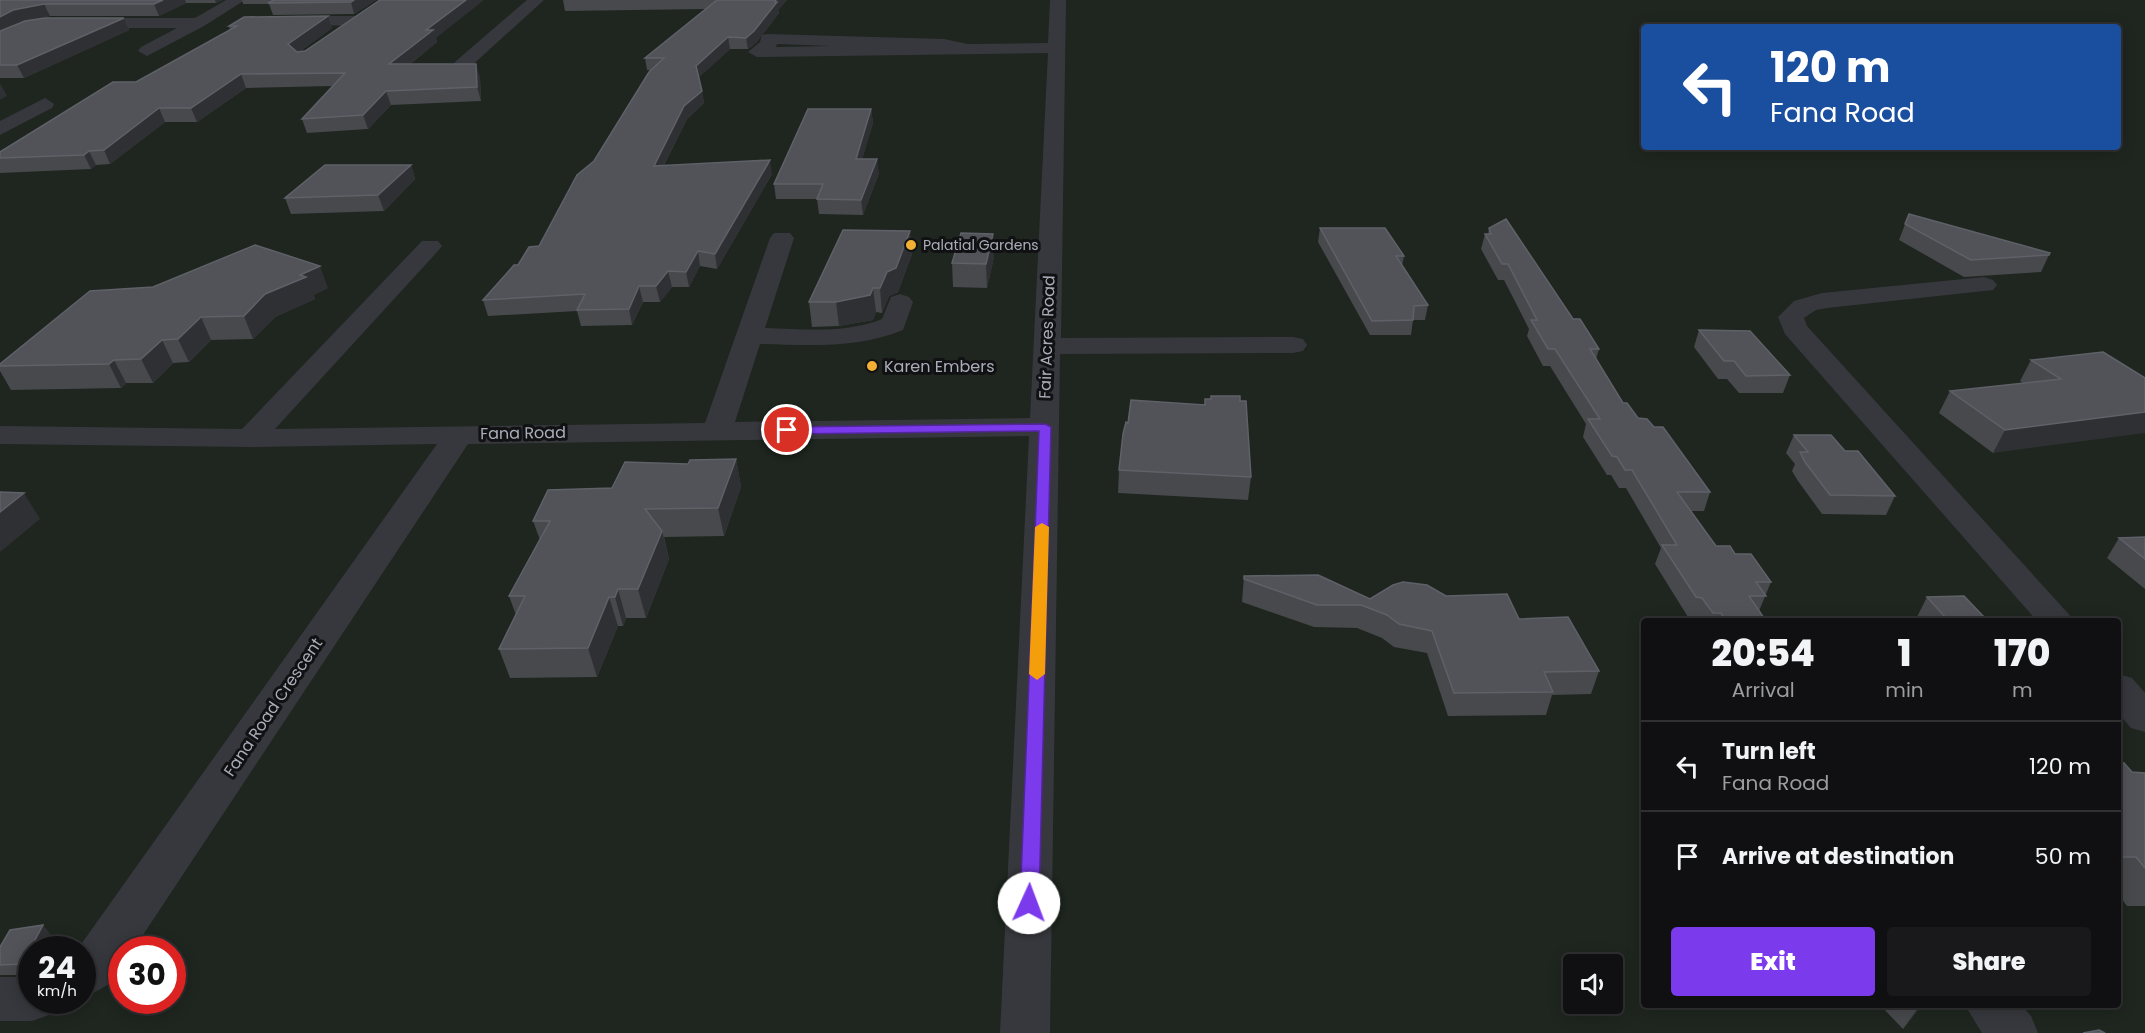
<!DOCTYPE html>
<html lang="en">
<head>
<meta charset="utf-8">
<style>
  :root { --surface:#101012; --page:#19191b; --text:#f1f3f6; --muted:#9c9d9f; --line:#303032; --accent:#7c3aed }
  body { margin:0; font-family:Poppins,sans-serif; background:var(--page); color:var(--text); height:100vh; display:flex; flex-direction:column; font-size:22px; white-space:nowrap }
  * { box-sizing:border-box; margin:0 }
  p { font-size:20px; color:var(--muted) }
  .icon { flex:none; width:33px; height:33px; fill:none; stroke:currentColor; stroke-width:2; stroke-linecap:round; stroke-linejoin:round }
  .map { position:relative; flex:1; overflow:hidden }
  .sheet { position:absolute; left:1641px; top:618px; width:480px; height:390px; display:flex; flex-direction:column; background:var(--surface); border-radius:6px; box-shadow:0 3px 15px #0003,0 0 0 2px var(--line) }
  .sheet>* { flex:none }
  .hud { position:absolute; left:1641px; top:24px; width:480px; height:126px; border-radius:6px; box-shadow:0 3px 15px #0003,0 0 0 2px var(--line); background:#1a4fa0; color:#fff; overflow:hidden }
  .controls { position:absolute; left:1563px; top:954px; display:grid; gap:12px }
  .controls a { display:grid; place-items:center; width:60px; height:60px; border-radius:6px; background:var(--surface); box-shadow:0 3px 15px #0003,0 0 0 2px var(--line); font-size:30px }
  .speed { position:absolute; left:18px; top:936px; display:flex; gap:12px; font-size:30px; font-weight:700; text-align:center }
  .speed>* { display:grid; place-content:center; width:78px; height:78px; border-radius:50%; background:var(--surface); box-shadow:0 3px 15px #0003,0 0 0 2px var(--line); line-height:1 }
  .speed small { font-size:15px; font-weight:400 }
  .speed .limit { border:9px solid #d22; background:#fff; color:#111 }
  .pin { position:absolute; display:grid; place-items:center; width:51px; height:51px; color:#fff; margin:-26px; border:3px solid #fff; border-radius:50%; box-shadow:0 2px 6px #0007 }
  .me { position:absolute; width:66px; margin:-33px; rotate:2deg; stroke-linejoin:round; filter:drop-shadow(0 0 4px #0008) }
  .turn { display:flex; align-items:center; gap:21px; height:126px; padding:0 30px; font-size:27px }
  .turn .icon { width:78px; height:78px; stroke-width:2.5 }
  .turn b { display:block; font-size:42px; line-height:51px }
  .eta { display:flex; justify-content:space-evenly; align-items:center; height:102px; text-align:center }
  .eta b { font-size:36px; font-weight:800; line-height:42px }
  .button { display:flex; gap:12px; margin-top:auto; padding:12px 30px }
  .button a { flex:1; height:69px; border-radius:6px; background:var(--accent); color:#fff; font-size:24px; font-weight:800; line-height:69px; text-align:center }
  .button a+a { background:var(--page); color:var(--text) }
  ul { padding:0; list-style:none }
  li { display:flex; align-items:center; gap:18px; height:90px; padding:0 30px; border-top:2px solid var(--line) }
  li div { flex:1 }
  li b { display:block; font-size:22px }
  li em { font-style:normal }
  .map>svg:first-child { display:block }
</style>
</head>
<body>
<div class="map">
<svg width="2145" height="1033" viewBox="0 0 2145 1033">
  <rect width="100%" height="100%" fill="#161618"/>
  <!-- green -->
  <path fill="#1e261f" fill-rule="evenodd" d="M0,0H2145V1033H0ZM1644,27H2118V147H1644ZM1644,621H2118V1005H1644ZM32,950H82V1000H32ZM122,950H172V1000H122ZM1574,964H1612V1004H1574Z"/>
  <g fill="none" stroke-linecap="round" stroke-linejoin="round">
    <!-- minor -->
    <g fill="#37383d" fill-rule="evenodd">
      <polygon points="226,0 245,0 204,26 147,56 138,51 141,47 177,28 50,28 30,31 0,44 0,33 20,24 50,18 195,18"/>
      <polygon points="527,0 544,0 468,69 456,69 453,65 456,61"/>
      <path d="M1050,0H1066L1061,338L1293,337L1303,339L1307,345L1303,351L1293,353L1060,354L1050,1033H1000L1029,436L468,444L133,950H122C122,978 108,988 82,997V950H77L437,444L250,447L0,444V426L242,429L422,241H438L442,246L438,251L275,429L705,423L770,238L774,233H790L794,238L765,328C804,329 845,334 882,319L891,297L900,294L909,297L913,302L903,330C857,349 809,345 760,344L735,422L1030,418L1048,53L757,57L748,52L760,42L762,35L768,34L944,39L968,44L1048,43ZM777,44L832,46L776,47Z"/>
      <polygon points="284,16 357,16 365,21 357,26 278,24 276,21"/>
      <polygon points="45,98 54,104 52,108 0,135 0,121"/>
      <polygon points="1984,277 1993,280 1997,285 1993,290 1827,308 1816,310 1804,318 1807,326 2075,621 2037,621 1785,334 1778,317 1794,301 1822,293"/>
      <polygon points="2118,674 2132,678 2145,693 2145,732 2131,728 2118,713"/>
      <polygon points="0,977 32,977 32,1000 56,1000 49,1015 32,1021 0,1021"/>
      <polygon points="1965,1005 2021,1005 2031,1016 2038,1033 1982,1033"/>
    </g>
  </g>
  <!-- wall -->
  <g fill="#47494d">
    <polygon points="0,0 222,0 216,3 186,3 159,16 50,16 19,22 7,28 124,18 129,30 24,78 0,78"/>
    <polygon points="242,0 376,0 354,14 273,15 269,4 243,4"/>
    <polygon points="563,0 787,0 778,10 779,13 756,43 748,49 730,49 699,77 704,103 687,119 664,165 772,174 717,269 700,266 689,287 672,287 660,302 643,302 632,325 581,326 577,311 488,316 483,300 518,265 539,246 594,161 650,70 647,70 645,58 706,9 565,11"/>
    <polygon points="328,16 332,28 299,52 436,38 437,42 410,64 480,77 481,101 391,105 368,129 307,133 302,119 333,86 246,88 197,122 165,122 110,164 96,165 91,169 0,173 0,152 136,82 230,30 229,26"/>
    <polygon points="871,109 873,123 862,159 879,173 863,215 819,214 817,199 776,199 774,184"/>
    <polygon points="411,165 415,179 384,211 291,214 285,198"/>
    <polygon points="1909,214 2049,255 2041,272 1964,277 1899,240"/>
    <polygon points="1320,228 1404,256 1402,266 1428,305 1425,320 1413,320 1411,335 1370,335 1318,242"/>
    <polygon points="1489,228 1573,319 1599,349 1596,359 1623,403 1638,418 1654,427 1710,492 1704,511 1691,511 1716,546 1735,554 1771,582 1759,611 1766,621 1697,621 1695,617 1688,617 1655,564 1661,548 1626,488 1619,488 1611,475 1607,475 1583,437 1586,424 1550,366 1543,366 1527,336 1529,329 1504,280 1498,280 1481,249 1485,234 1488,234"/>
    <polygon points="912,254 898,292 889,296 882,313 876,312 873,320 839,326 812,327 809,302"/>
    <polygon points="994,257 987,288 953,287 952,263"/>
    <polygon points="328,288 313,295 315,299 275,317 253,339 211,340 189,362 173,363 153,383 126,383 121,388 11,390 0,371 0,364"/>
    <polygon points="1699,330 1790,375 1783,393 1739,393 1727,379 1718,379 1694,347"/>
    <polygon points="2031,360 2145,378 1993,453 1939,413 1950,391 2023,383 2020,381"/>
    <polygon points="1128,423 1251,477 1248,500 1118,493 1119,470"/>
    <polygon points="1794,435 1845,451 1895,496 1886,515 1822,514 1798,481 1792,471 1795,464 1786,453"/>
    <polygon points="736,459 741,487 724,536 664,537 669,559 646,618 626,618 623,626 618,626 597,677 510,678 499,649 516,615 509,596 540,540 533,521 612,488 688,464"/>
    <polygon points="2145,537 2145,589 2107,558 2119,538"/>
    <polygon points="1244,576 1370,599 1446,596 1519,619 1599,671 1591,694 1552,695 1546,715 1448,716 1427,653 1394,647 1382,638 1357,628 1314,627 1242,602"/>
    <polygon points="1927,597 1986,619 1998,621 1921,621 1917,617"/>
    <polygon points="2118,763 2132,772 2145,773 2145,906 2127,906 2118,894"/>
    <polygon points="43,925 51,936 44,950 32,950 32,973 31,975 0,975 0,947"/>
    <polygon points="1880,1005 1922,1005 1903,1029"/>
  </g>
  <!-- shaded-wall -->
  <g fill="#2f3033">
    <polygon points="163,0 185,0 186,3 159,16 154,4"/>
    <polygon points="215,0 222,0 216,3"/>
    <polygon points="354,0 376,0 354,14 351,2"/>
    <polygon points="466,0 484,0 436,38 437,42 393,77 389,64 426,30"/>
    <polygon points="776,0 787,0 778,10 779,13 756,43 748,49 746,38"/>
    <polygon points="44,4 50,16 19,22 0,32 0,17 13,10"/>
    <polygon points="328,16 332,28 292,57 288,44"/>
    <polygon points="124,18 129,30 24,78 17,65"/>
    <polygon points="728,37 730,49 698,78 696,66"/>
    <polygon points="476,64 480,77 481,101 477,87"/>
    <polygon points="241,74 246,88 197,122 191,108"/>
    <polygon points="0,83 7,96 0,100"/>
    <polygon points="386,91 391,105 368,129 363,115"/>
    <polygon points="702,91 704,103 687,119 656,180 654,166 684,106"/>
    <polygon points="159,108 165,122 110,164 104,150"/>
    <polygon points="871,109 873,123 858,173 856,159"/>
    <polygon points="89,151 96,165 91,169 84,155"/>
    <polygon points="877,159 879,173 863,215 861,200"/>
    <polygon points="770,160 772,174 717,269 715,254"/>
    <polygon points="411,165 415,179 384,211 378,195"/>
    <polygon points="910,231 912,254 898,292 889,296 882,313 880,288 887,272"/>
    <polygon points="993,234 994,257 987,288 986,264"/>
    <polygon points="698,251 700,266 689,287 686,272"/>
    <polygon points="320,266 328,288 313,295 315,299 275,317 253,339 244,316 265,294 300,275"/>
    <polygon points="668,271 672,287 660,302 656,286"/>
    <polygon points="639,286 643,302 632,325 629,309"/>
    <polygon points="873,288 876,312 873,320 839,326 836,302"/>
    <polygon points="201,317 211,340 189,362 178,339"/>
    <polygon points="162,340 173,363 153,383 141,359"/>
    <polygon points="114,360 126,383 121,388 109,364"/>
    <polygon points="2145,412 2145,433 1993,453 2005,430"/>
    <polygon points="736,459 741,487 724,536 718,508"/>
    <polygon points="24,493 40,519 0,552 0,512"/>
    <polygon points="662,531 669,559 646,618 638,589"/>
    <polygon points="618,589 626,618 623,626 615,597"/>
    <polygon points="609,597 618,626 597,677 588,648"/>
    <polygon points="43,925 51,936 44,950 32,950 32,973 31,975 22,964"/>
    <polygon points="1920,1005 1922,1005 1903,1029 1918,1008"/>
  </g>
  <!-- building -->
  <g fill="#525359" stroke="#5f6168" stroke-width="1.5">
    <polygon points="0,0 163,0 154,4 44,4 13,10 0,17"/>
    <polygon points="274,0 354,0 351,2 268,3"/>
    <polygon points="380,0 466,0 426,30 433,30 389,64 476,64 477,87 386,91 363,115 302,119 345,73 241,74 191,108 159,108 104,150 89,151 84,155 0,158 0,152 113,82 136,82 237,26 229,26 244,17 328,16 288,44 297,52 305,51"/>
    <polygon points="717,0 776,0 775,2 777,2 754,31 746,38 728,37 696,66 702,91 684,106 654,166 770,160 715,254 698,251 686,272 668,271 656,286 639,286 629,309 577,310 585,294 483,300 514,265 518,265 529,247 539,246 577,175 594,161 649,72 664,58 645,58"/>
    <polygon points="45,18 124,18 17,65 0,65 0,31 25,21"/>
    <polygon points="808,109 871,109 856,159 877,159 861,200 817,199 823,184 774,184"/>
    <polygon points="325,165 411,165 378,195 285,198"/>
    <polygon points="1909,214 2050,253 2049,255 1971,260 1905,224"/>
    <polygon points="1506,219 1573,319 1580,319 1599,349 1590,349 1623,403 1627,403 1638,418 1647,419 1654,427 1663,427 1710,492 1677,492 1716,546 1730,546 1735,554 1751,554 1771,582 1756,582 1766,596 1749,596 1766,621 1726,621 1721,613 1713,613 1702,598 1696,597 1662,545 1677,545 1632,470 1625,470 1617,457 1612,456 1588,419 1600,419 1555,349 1548,349 1531,320 1537,320 1508,264 1502,264 1485,234 1491,234 1489,228"/>
    <polygon points="1320,228 1385,228 1404,256 1396,256 1428,305 1414,306 1413,320 1372,321"/>
    <polygon points="843,230 910,231 896,268 887,272 880,288 873,288 870,295 836,302 809,302"/>
    <polygon points="961,233 993,234 986,264 952,263"/>
    <polygon points="255,245 320,266 300,275 306,277 265,294 244,316 201,317 178,339 162,340 141,359 114,360 109,364 0,366 0,364 90,291 153,287"/>
    <polygon points="1699,330 1750,331 1790,375 1746,376 1734,361 1724,361"/>
    <polygon points="2103,352 2145,378 2145,412 2005,430 1950,391 2061,379 2031,360"/>
    <polygon points="1211,396 1240,396 1240,401 1246,401 1251,477 1119,470 1123,434 1126,422 1128,423 1131,400 1205,405 1205,399 1211,399"/>
    <polygon points="1794,435 1831,435 1845,451 1858,451 1895,496 1830,495 1805,462 1800,452 1808,452"/>
    <polygon points="736,459 718,508 645,509 662,531 638,589 618,589 615,597 609,597 588,648 499,649 525,596 509,596 550,521 533,521 548,490 612,488 625,462 688,464 690,460"/>
    <polygon points="0,492 24,493 0,512"/>
    <polygon points="2145,537 2145,559 2119,538"/>
    <polygon points="1318,575 1370,599 1393,585 1403,582 1427,585 1446,596 1507,594 1519,619 1568,617 1599,671 1544,672 1553,692 1454,693 1432,631 1399,624 1387,615 1361,605 1317,605 1244,579 1244,576"/>
    <polygon points="1964,596 1986,619 1996,618 1998,621 1934,621 1932,619 1946,618 1927,597"/>
    <polygon points="2118,763 2124,763 2132,772 2145,773 2145,868 2136,857 2118,857"/>
    <polygon points="43,925 22,964 0,965 0,947 10,930"/>
    <polygon points="2099,1030 2105,1033 2083,1033"/>
  </g>
  <!-- route -->
  <polygon fill="#7c3aed" stroke="#51269a" stroke-width="1.5" points="1045,424 1051,427 1039,903 1036,908 1029,911 1023,908 1020,903 1039,431 787,434 781,430 787,427"/>
  <!-- slow -->
  <polygon fill="#f59e0b" points="1042,523 1049,527 1045,674 1037,680 1029,674 1035,527"/>
  <!-- markers -->
  <g fill="#f2b134" stroke="#111113" stroke-width="2">
    <circle cx="911" cy="245" r="6"/>
    <circle cx="872" cy="366" r="6"/>
  </g>
  <g text-anchor="middle" dominant-baseline="central" stroke-width="6" stroke-linejoin="round" paint-order="stroke">
    <!-- far-poi labels -->
    <g font-size="14" fill="#a8adb8" stroke="#111113" text-anchor="start">
      <text x="923" y="245">Palatial Gardens</text>
    </g>
    <!-- street labels -->
    <g font-size="16" fill="#a8adb8" stroke="#111113">
      <text transform="translate(1047 337) rotate(-88)">Fair Acres Road</text>
      <text transform="translate(523 433) rotate(-1)">Fana Road</text>
      <text transform="translate(273 707) rotate(-56)">Fana Road Crescent</text>
    </g>
    <!-- poi labels -->
    <g font-size="16" fill="#a8adb8" stroke="#111113" text-anchor="start">
      <text x="884" y="366">Karen Embers</text>
    </g>
  </g>
</svg>
<div class="controls">
<a><svg class="icon" aria-label="sound" viewBox="0 0 24 24"><path d="M4 9h4l5-4v14l-5-4H4zM17 9q2 3 0 6"/></svg></a>
</div>
<div class="speed"><div>24<small>km/h</small></div><div class="limit">30</div></div>
<div class="pin" style="left:787px;top:430px;background:#d93025"><svg class="icon" aria-label="arrive" viewBox="0 0 24 24"><path d="M6 21V4h12l-3 4 3 4H6"/></svg></div>
<svg class="me" style="left:1029px;top:903px" viewBox="-20 -20 40 40"><circle r="19" fill="#fff"/><path d="M0-13L10 11 0 6-10 11z" fill="#7c3aed"/></svg>
<div class="hud">
<div class="turn"><svg class="icon" aria-label="left" viewBox="0 0 24 24"><path d="M17 20v-9H6M10 6l-5 5 5 5"/></svg><div><b>120 m</b>Fana Road</div></div>
</div>
<section class="sheet">
<div class="eta">
<div><b>20:54</b><p>Arrival</p></div>
<div><b>1</b><p>min</p></div>
<div><b>170</b><p>m</p></div>
</div>
<ul>
<li><svg class="icon" aria-label="left" viewBox="0 0 24 24"><path d="M17 20v-9H6M10 6l-5 5 5 5"/></svg><div><b>Turn left</b><p>Fana Road</p></div><em>120 m</em></li>
<li><svg class="icon" aria-label="arrive" viewBox="0 0 24 24"><path d="M6 21V4h12l-3 4 3 4H6"/></svg><div><b>Arrive at destination</b></div><em>50 m</em></li>
</ul>
<div class="button"><a>Exit</a><a>Share</a></div>
</section>
</div>
</body>
</html>
